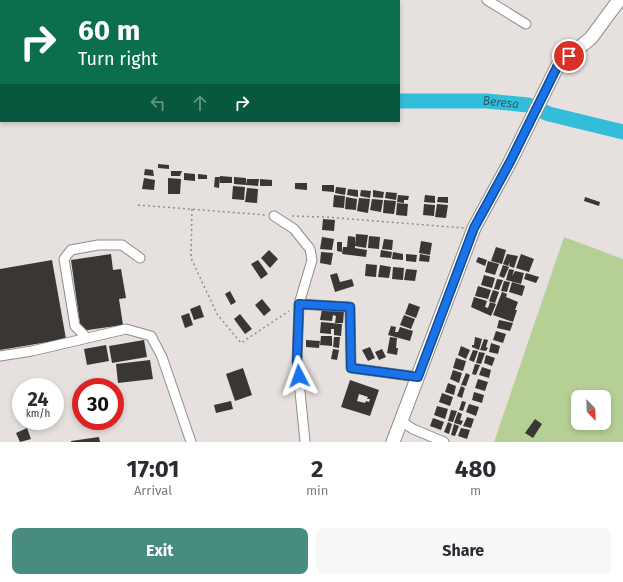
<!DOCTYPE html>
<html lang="en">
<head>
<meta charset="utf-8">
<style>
  :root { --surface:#fff; --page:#f7f7f7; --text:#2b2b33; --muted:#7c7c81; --accent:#488c7f }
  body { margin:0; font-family:"Fira Sans",sans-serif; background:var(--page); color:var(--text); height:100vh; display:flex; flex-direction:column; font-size:15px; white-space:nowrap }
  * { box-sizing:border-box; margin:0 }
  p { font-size:13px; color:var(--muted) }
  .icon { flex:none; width:22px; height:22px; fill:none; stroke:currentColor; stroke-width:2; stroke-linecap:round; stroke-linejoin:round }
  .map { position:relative; height:442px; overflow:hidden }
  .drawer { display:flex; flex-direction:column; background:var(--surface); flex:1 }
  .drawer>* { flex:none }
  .hud { position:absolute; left:0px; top:0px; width:400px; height:122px; box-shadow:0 2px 6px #0003; background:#0b6e4f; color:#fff; overflow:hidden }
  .needle { width:26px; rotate:157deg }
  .fabs { position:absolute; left:571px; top:390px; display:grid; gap:8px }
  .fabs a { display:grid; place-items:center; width:40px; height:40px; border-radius:8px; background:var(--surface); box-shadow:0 2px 6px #0003; font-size:20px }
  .speed { position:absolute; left:12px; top:378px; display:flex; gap:8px; font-size:20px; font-weight:700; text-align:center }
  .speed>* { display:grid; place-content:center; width:52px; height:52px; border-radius:50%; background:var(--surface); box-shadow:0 2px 6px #0003; line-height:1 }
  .speed small { font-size:10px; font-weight:400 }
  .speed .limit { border:6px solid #d22; background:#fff; color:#111 }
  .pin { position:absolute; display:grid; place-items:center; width:34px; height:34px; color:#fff; margin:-17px; border:2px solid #fff; border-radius:50%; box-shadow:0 1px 4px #0007 }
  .me { position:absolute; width:44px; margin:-22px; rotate:356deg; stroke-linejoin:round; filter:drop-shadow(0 0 3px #0008) }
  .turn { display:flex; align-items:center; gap:14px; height:84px; padding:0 12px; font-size:18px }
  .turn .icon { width:52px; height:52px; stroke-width:2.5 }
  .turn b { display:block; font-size:28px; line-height:34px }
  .lanes { display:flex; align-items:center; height:38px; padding:0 12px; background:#0003; justify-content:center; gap:20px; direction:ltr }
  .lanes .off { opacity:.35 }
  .eta { display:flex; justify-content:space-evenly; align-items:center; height:68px; text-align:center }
  .eta b { font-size:24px; font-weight:700; line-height:28px }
  .action { display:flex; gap:8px; margin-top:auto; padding:8px 12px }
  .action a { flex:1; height:46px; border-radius:8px; background:var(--accent); color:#fff; font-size:16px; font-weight:700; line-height:46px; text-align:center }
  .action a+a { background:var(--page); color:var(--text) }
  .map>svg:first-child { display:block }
</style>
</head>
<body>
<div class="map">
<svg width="623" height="442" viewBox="0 0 623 442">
  <rect width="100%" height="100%" fill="#e6e1de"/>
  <!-- green -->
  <path fill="#b6cf94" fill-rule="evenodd" d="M564,237L623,259V442H494ZM578,397H604V423H578Z"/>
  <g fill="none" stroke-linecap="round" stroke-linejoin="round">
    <!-- river -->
    <g stroke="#32bedb" stroke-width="15">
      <polyline points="243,0 244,1"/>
      <polyline points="199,1 201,0"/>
      <polyline points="0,97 1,96"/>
      <path id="s1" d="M399,101H487L528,105L549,114L623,132"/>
    </g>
  </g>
  <!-- building -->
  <g fill="#3a3634" fill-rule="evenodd">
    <polygon points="158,164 169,165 169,169 158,168"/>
    <polygon points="145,169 153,170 154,176 144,175"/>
    <polygon points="171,171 182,171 180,176 171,176"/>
    <polygon points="184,173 195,174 195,181 184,180"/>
    <polygon points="198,174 207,175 207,179 198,179"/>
    <polygon points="220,176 232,177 232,183 220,183"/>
    <polygon points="215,177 220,177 219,188 214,187"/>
    <polygon points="234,177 246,178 246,185 234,184"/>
    <polygon points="144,178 155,180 154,190 142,189"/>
    <polygon points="168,178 181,179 180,194 168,194"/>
    <polygon points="247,179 259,179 258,186 246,185"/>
    <polygon points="260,179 272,180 272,186 260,186"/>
    <polygon points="295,183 307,183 307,190 295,189"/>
    <polygon points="322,185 334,185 334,192 322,191"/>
    <polygon points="233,186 245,187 244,200 232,199"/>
    <polygon points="336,187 346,188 345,195 335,193"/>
    <polygon points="247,188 258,189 257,203 245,202"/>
    <polygon points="348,189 358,190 358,197 347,195"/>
    <polygon points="361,190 371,191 370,198 360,196"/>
    <polygon points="373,190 384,192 383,198 373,197"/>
    <polygon points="386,192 397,193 396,200 385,198"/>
    <polygon points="334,195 345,196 344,208 333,207"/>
    <polygon points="398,195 409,196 408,200 404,200 404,203 397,202"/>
    <polygon points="425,195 435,196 435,203 424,202"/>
    <polygon points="346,197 357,199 356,210 345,209"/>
    <polygon points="438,197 448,197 448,203 437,202"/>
    <polygon points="585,197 600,202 599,206 584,201"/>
    <polygon points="359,198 370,199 368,213 357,211"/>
    <polygon points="372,199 383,200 381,212 370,210"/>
    <polygon points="384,200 396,201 394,214 383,213"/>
    <polygon points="397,203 408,204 407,216 396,215"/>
    <polygon points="424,204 435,205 434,216 423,215"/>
    <polygon points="437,204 448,205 446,218 435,217"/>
    <polygon points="323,219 335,220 334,231 322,230"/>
    <polygon points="356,234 368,235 366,248 355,246"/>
    <polygon points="348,236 355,237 355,248 367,250 366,257 342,254 343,247 347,247"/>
    <polygon points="369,236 380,237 379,249 368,248"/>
    <polygon points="322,237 334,239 332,250 320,249"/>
    <polygon points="384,239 393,240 392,250 382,249"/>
    <polygon points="421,241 432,243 430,255 419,253"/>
    <polygon points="337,242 342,242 342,252 337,251"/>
    <polygon points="496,247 506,250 502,264 491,261"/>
    <polygon points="269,250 278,259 270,268 261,258"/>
    <polygon points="381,250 392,252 391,258 380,257"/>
    <polygon points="321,252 333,253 331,265 320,263"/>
    <polygon points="393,252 403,254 403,260 392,259"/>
    <polygon points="111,254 113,270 121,269 126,298 119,299 123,325 81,331 71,260"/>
    <polygon points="406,254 417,255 416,262 406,261"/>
    <polygon points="420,254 430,256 429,262 419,261"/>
    <polygon points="507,254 518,256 514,268 509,266 510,262 508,266 503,264"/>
    <polygon points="521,254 534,259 529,272 516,268"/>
    <polygon points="478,257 487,260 485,266 476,262"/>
    <polygon points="52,260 66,339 0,350 0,269"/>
    <polygon points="258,260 268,274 261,279 251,264"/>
    <polygon points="488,261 499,264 495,275 485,272"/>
    <polygon points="366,264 377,265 376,277 365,276"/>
    <polygon points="380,265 391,267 389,278 378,277"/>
    <polygon points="503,265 509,267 504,278 499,276"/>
    <polygon points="393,267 404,268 403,280 392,279"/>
    <polygon points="406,269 417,270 415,281 404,280"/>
    <polygon points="509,269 514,270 512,276 515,271 524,273 521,284 506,280"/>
    <polygon points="337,273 340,282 352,279 354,286 335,292 330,275"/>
    <polygon points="526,273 539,277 536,283 524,279"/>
    <polygon points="484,275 495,278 492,288 481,285"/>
    <polygon points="497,279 503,280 499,290 494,289"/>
    <polygon points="504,281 510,282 507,292 501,291"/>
    <polygon points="512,282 525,286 522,296 509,292"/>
    <polygon points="478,286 491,290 488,299 475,296"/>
    <polygon points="493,290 499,292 495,303 489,301"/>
    <polygon points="230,291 236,302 231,305 225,294"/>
    <polygon points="502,292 507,294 506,297 518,302 515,310 517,310 513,322 493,315"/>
    <polygon points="474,297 487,301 485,307 488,308 490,302 496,304 491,316 471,307"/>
    <polygon points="262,299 271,310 264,316 255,305"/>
    <polygon points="409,303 420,307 416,318 405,314"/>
    <polygon points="200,305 204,317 194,320 190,309"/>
    <polygon points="322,309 344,311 343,323 335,323 336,316 333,315 332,321 320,320"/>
    <polygon points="189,313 193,325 185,328 181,316"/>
    <polygon points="240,314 252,329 245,334 234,319"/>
    <polygon points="404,315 415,319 411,329 400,325"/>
    <polygon points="499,320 513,323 510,331 497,328"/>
    <polygon points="321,322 342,324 341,336 334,335 334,329 331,329 331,334 320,333"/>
    <polygon points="391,326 396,327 395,332 398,332 400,327 413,331 410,341 388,335"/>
    <polygon points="496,331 506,334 503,343 493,340"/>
    <polygon points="321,336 332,336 332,346 320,345"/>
    <polygon points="334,337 340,337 339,348 333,347"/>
    <polygon points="390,337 397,338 396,348 398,348 397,355 387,353"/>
    <polygon points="475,337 482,339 479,350 472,347 472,345 474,345"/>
    <polygon points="484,339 488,340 486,347 488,348 486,351 480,350"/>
    <polygon points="144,340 147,357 112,363 109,346"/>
    <polygon points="306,340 320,341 319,348 306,347"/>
    <polygon points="491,343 500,346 498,354 489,352"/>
    <polygon points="106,345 109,361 87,365 84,349"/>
    <polygon points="461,346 470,350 466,359 458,355"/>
    <polygon points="370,347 375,358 368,361 362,350"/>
    <polygon points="333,349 339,350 337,360 331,359"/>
    <polygon points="382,349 386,357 379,360 375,352"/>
    <polygon points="473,350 478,351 474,362 469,360"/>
    <polygon points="479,352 485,353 481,364 476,363"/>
    <polygon points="486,355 495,358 492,366 484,363"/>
    <polygon points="456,358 466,361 463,371 453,368"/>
    <polygon points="150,360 153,379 118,383 116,364"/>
    <polygon points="475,364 480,365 476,375 472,374"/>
    <polygon points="482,367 491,370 489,378 479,375"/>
    <polygon points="243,368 252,395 235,401 226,374"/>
    <polygon points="453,370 462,373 459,383 450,379"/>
    <polygon points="466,373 470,375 466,386 461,385"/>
    <polygon points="478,379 488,382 485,391 475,388"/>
    <path d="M350,380L379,390L370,416L341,407ZM359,394L368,397L367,399H370L369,402L366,401L365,403L357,401Z"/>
    <polygon points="448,383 456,386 454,395 445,392"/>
    <polygon points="461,386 465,388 462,398 457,396"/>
    <polygon points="474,392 484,395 482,403 472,400"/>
    <polygon points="442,393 453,397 450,406 439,402"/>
    <polygon points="231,401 233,409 216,413 214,405"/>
    <polygon points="462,401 466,402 463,411 459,410"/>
    <polygon points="469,404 479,407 476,416 466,412"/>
    <polygon points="437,406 448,409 445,419 434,415"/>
    <polygon points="451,410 457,411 453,422 448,421"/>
    <polygon points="458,412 462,414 460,420 463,421 461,425 454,423"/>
    <polygon points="467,417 474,419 471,428 463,426"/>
    <polygon points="433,418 444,422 441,430 430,426"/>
    <polygon points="535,419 542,424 533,438 525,433"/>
    <polygon points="448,422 452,424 449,434 444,432"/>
    <polygon points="454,424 459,426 455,436 451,435"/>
    <polygon points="27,428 31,439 20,442 16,433"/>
    <polygon points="461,428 470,430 467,439 458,436"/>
    <polygon points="99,437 100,442 71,442 71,441"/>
  </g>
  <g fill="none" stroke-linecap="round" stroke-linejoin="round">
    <defs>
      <g id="minor">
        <polyline points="487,0 526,24"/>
        <polyline points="274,216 294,229 310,249 312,260 299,304 297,361 305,442"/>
        <polyline points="299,304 350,307 351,368 418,377"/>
        <polyline points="86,337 75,326 64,259 71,250 98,245 122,245 140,258"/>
        <polyline points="0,356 32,351 126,329 151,336 162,357 191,442"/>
        <polyline points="401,421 413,429 444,442"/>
      </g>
      <polyline id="secondary" points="393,442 474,228 510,162 558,65 591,38 619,0"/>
    </defs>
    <!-- minor casing -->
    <use href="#minor" stroke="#918c8a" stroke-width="11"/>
    <!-- secondary casing -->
    <use href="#secondary" stroke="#918c8a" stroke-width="15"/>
    <!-- path -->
    <g stroke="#908d8a" stroke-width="1.5" stroke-dasharray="2 3" stroke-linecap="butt">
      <polyline points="138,205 266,215"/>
      <polyline points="192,209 191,258 217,314 241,343 289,311"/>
      <polyline points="292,216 325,217 464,228"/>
    </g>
    <!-- minor -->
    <use href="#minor" stroke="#fff" stroke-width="9"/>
    <!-- secondary -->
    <use href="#secondary" stroke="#fff" stroke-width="13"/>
  </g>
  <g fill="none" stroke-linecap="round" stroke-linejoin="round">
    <defs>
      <polyline id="route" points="299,376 297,361 299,304 350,307 351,368 418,377 474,228 510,162 558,65 569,56"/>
    </defs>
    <!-- route casing -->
    <use href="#route" stroke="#114b97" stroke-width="10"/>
    <!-- route -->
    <use href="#route" stroke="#1a73e8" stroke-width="7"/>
  </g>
  <g text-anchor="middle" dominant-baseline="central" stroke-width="4" stroke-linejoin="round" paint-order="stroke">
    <!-- water labels -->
    <g font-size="12" font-style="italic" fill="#295f6c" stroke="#fff">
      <text stroke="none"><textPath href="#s1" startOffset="102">Beresa</textPath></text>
    </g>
  </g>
</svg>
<div class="fabs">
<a><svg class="needle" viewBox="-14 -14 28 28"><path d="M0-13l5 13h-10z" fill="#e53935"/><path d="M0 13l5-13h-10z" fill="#7c7c81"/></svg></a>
</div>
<div class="speed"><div>24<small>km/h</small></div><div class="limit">30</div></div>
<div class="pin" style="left:569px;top:56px;background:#d93025"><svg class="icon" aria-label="arrive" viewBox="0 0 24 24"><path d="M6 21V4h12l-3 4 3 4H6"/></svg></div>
<svg class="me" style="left:299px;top:376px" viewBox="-20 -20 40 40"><path d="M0-17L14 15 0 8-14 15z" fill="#1a73e8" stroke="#fff" stroke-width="4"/></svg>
<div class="hud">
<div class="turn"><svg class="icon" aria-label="right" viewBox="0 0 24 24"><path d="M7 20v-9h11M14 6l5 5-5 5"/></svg><div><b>60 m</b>Turn right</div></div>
<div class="lanes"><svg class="icon off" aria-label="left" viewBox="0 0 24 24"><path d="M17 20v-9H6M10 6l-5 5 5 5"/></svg><svg class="icon off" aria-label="ahead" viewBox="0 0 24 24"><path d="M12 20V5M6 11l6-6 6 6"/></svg><svg class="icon" aria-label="right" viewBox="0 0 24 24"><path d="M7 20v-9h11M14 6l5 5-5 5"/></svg></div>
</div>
</div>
<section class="drawer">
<div class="eta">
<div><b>17:01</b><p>Arrival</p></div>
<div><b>2</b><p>min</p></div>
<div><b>480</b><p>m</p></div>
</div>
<div class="action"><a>Exit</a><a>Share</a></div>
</section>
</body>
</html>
